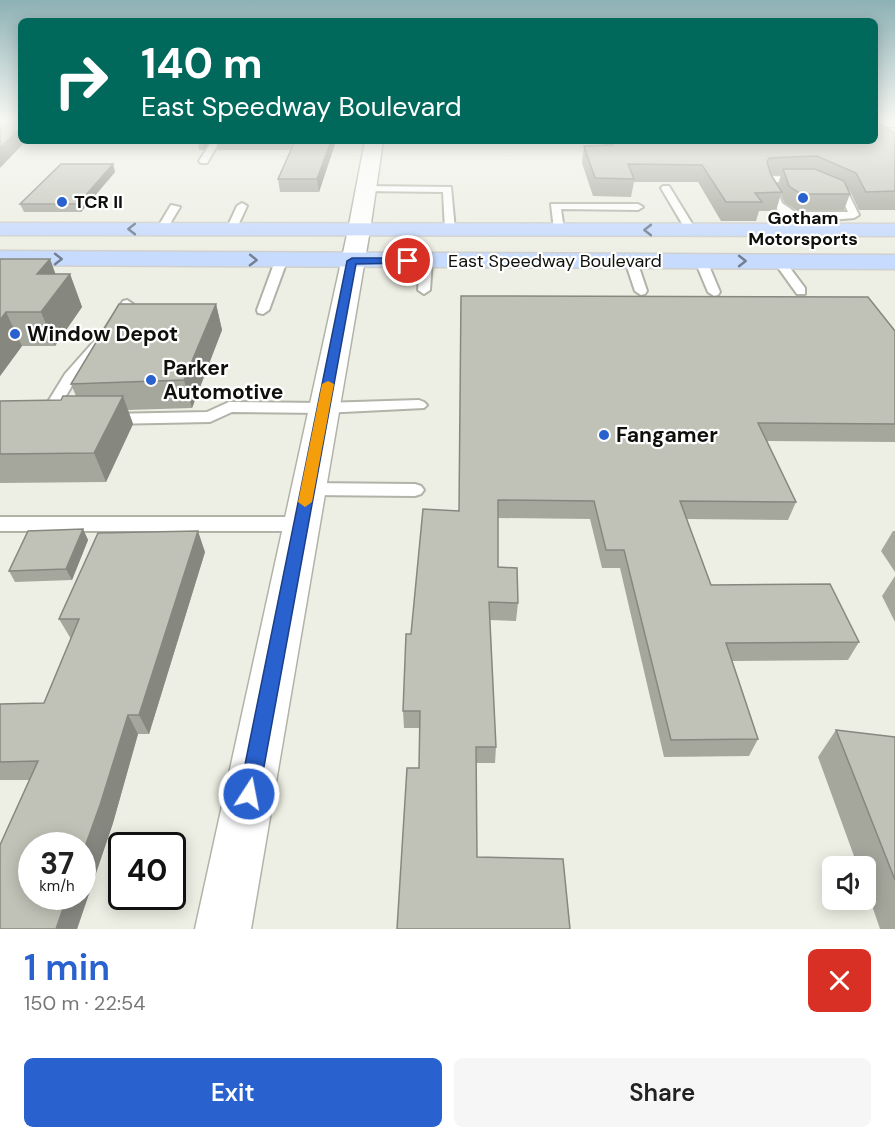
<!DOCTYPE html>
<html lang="en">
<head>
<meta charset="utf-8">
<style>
  :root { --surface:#fff; --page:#f6f6f6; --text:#222; --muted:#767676; --accent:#2961cf }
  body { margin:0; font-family:"DM Sans",sans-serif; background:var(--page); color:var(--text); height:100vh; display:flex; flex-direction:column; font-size:22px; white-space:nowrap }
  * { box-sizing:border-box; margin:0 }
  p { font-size:20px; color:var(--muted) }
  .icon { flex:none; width:33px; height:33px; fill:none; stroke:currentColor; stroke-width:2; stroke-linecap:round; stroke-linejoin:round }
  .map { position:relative; height:929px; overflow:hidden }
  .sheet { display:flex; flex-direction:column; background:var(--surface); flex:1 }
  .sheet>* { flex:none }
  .hud { position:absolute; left:18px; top:18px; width:860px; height:126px; border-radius:9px; box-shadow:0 3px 15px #0003; background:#00695c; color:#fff; overflow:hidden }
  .buttons { position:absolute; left:822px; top:856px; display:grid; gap:12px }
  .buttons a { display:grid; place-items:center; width:54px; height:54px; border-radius:9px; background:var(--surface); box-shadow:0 3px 15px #0003; font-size:30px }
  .speed { position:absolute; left:18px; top:832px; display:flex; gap:12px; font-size:30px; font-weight:700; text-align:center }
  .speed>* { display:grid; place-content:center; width:78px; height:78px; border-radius:50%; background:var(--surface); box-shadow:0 3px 15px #0003; line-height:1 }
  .speed small { font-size:15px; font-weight:400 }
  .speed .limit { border:3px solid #111; border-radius:9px; background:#fff; color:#111 }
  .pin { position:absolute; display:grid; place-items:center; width:51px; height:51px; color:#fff; margin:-26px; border:3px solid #fff; border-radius:50%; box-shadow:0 2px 6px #0007 }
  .me { position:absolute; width:66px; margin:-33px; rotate:11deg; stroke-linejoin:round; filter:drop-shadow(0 0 4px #0008) }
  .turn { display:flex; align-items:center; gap:21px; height:126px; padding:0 24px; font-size:27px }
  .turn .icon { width:78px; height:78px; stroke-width:2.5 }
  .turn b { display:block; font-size:42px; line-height:51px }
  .round { display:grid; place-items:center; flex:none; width:63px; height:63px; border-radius:9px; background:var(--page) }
  .overview { display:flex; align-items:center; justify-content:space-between; height:102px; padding:0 24px }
  h1 { font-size:36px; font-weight:600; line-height:45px; color:var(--accent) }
  .primary-button { display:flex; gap:12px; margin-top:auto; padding:12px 24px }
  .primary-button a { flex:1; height:69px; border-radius:9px; background:var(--accent); color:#fff; font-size:24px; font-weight:600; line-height:69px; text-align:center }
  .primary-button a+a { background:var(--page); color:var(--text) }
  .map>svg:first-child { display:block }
</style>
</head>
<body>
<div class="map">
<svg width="895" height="929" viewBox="0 0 895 929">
  <rect width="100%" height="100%" fill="#edefe4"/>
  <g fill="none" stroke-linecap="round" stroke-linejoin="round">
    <defs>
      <g id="lane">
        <polygon points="212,141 220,141 207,163 201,163 199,161"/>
        <path d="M769,176L805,177L807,179L802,182H775L782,203L795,212H848L840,195L827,188L832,185L847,191L859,215L854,218L831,220L839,230L834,233L830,232L820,220C780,217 776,218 764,179Z"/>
        <polygon points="365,186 451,187 455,230 450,233 445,230 443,192 362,191 362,187"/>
        <polygon points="663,186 669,186 696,230 695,232 687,232 661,188"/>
        <polygon points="242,203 247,206 236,230 231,233 227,232 226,230 237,206"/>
        <polygon points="551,204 638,204 643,207 638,210 561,209 564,230 559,233 554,230"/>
        <polygon points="171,205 180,207 165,232 157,232 156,230"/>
        <polygon points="281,258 287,261 269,310 263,314 258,313 257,310 275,261"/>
        <polygon points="426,258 432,261 430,290 424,294 418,290 420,261"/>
        <polygon points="631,258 637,261 647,291 645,294 641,295 635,291 625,261"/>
        <polygon points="701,258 707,261 720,292 718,295 714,296 708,292 695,261"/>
        <polygon points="780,259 784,260 805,288 805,294 797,294 774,262"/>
        <polygon points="127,300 133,304 114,335 76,379 51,421 41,421 38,418 65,374 104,330 123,301"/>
        <polygon points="419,400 424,402 427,405 424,408 323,413 232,412 210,422 108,424 100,419 108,414 207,412 229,402 323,403"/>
        <polygon points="307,483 415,484 421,486 424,490 421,494 415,496 307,495 301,493 298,489 301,485"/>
        <polygon points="0,517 301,517 307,519 310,524 307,529 301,531 0,531"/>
      </g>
      <rect id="street" x="874" y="121" width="21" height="6"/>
      <polygon id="secondary" points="365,141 383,141 370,230 251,929 195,929 348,230"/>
      <g id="primary">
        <polygon points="0,223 895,224 895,236 0,235"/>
        <polygon points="0,251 895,255 895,269 0,265"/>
      </g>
    </defs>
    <!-- lane casing -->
    <use href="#lane" stroke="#b1b3a8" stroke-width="4"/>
    <!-- street casing -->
    <use href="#street" stroke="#b1b3a8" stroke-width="3"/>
    <!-- secondary casing -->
    <use href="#secondary" stroke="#b1b3a8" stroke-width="3"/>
    <!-- primary casing -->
    <use href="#primary" stroke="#cfcfce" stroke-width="3"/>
    <!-- lane -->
    <use href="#lane" fill="#fff" fill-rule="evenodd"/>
    <!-- street -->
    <use href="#street" fill="#fff" fill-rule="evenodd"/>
    <!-- secondary -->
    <use href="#secondary" fill="#fff" fill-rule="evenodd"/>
    <!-- primary -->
    <use href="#primary" fill="#c7dbfe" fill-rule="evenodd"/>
  </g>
  <!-- wall -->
  <g fill="#a5a79d" fill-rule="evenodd">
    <path d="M895,134V210H859L850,191L849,190L850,194L844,210H796L784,202L781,194L776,211H759L756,221H721L698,182H634L631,197L593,196L582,163L584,146L603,145L601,141H874ZM772,175H781L778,184L780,189Z"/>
    <polygon points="198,141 210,141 204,150 199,150"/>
    <polygon points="216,141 336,141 319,192 280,192 278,179 291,150 218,150"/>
    <polygon points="113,164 115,172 81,212 24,212 20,204"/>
    <polygon points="0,259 50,259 55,274 70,274 82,307 55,346 22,346 0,376"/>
    <polygon points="216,304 222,330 192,408 128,410 133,424 106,482 0,483 0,401 61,400 76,396 71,384"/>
    <polygon points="895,331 895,442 766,441 796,502 788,520 686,519 711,585 859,642 848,660 732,661 758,739 749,756 664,757 620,568 602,568 590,519 498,518 498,567 518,603 516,621 490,620 496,747 495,763 476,763 397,929 419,768 420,728 404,728 403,711 411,634 459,511"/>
    <polygon points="83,529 88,540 72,580 15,582 9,571"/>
    <polygon points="893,531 895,531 895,572 881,551"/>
    <polygon points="205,552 149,734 138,734 113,823 77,929 0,929 29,780 0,780 0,704 44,703 71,639 59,619"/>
    <polygon points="895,576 895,622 882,596"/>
    <polygon points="836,730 895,737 895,929 880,929 866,888 866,867 858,867 818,757"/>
  </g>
  <!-- shaded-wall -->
  <g fill="#868880">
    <polygon points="21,127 21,141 26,141 0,168 0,148"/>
    <polygon points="202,141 210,141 204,150"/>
    <polygon points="331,141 336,141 319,192 317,179"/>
    <polygon points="113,164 115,172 81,212 78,204"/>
    <polygon points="50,259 60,286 70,274 82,307 55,346 41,312 37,274"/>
    <polygon points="216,304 222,330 192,408 184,380"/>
    <polygon points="6,312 22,346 0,376 0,320"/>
    <polygon points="123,396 133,424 106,482 94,453"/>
    <polygon points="83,529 88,540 72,580 66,569"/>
    <polygon points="198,531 205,552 149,734 139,715"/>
    <polygon points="128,715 138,734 113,823 77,929 56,929 67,897 82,897 82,855"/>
  </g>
  <!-- building -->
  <g fill="#c0c2b7" stroke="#868880" stroke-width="1.5">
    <polygon points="0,121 21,121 21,127 0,148"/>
    <polygon points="874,121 876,121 895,134 895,191 866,192 856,173 817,156 769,158 767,162 771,175 782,192 755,193 762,202 726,202 702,165 628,164 634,179 595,178 584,146 613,145 611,141 874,141"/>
    <polygon points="295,141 331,141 317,179 278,179"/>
    <polygon points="61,164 113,164 78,204 20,204"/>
    <polygon points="783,169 815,169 844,181 850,194 801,194 789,186"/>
    <polygon points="0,259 50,259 37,274 70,274 41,312 6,312 0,320"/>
    <polygon points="461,296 868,297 895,331 895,424 758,423 796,502 680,501 711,585 830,584 859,642 726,643 758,739 671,740 624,550 606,550 594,501 498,500 498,567 517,568 518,603 489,602 496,747 476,747 477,857 563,859 570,929 397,929 407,768 419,768 420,711 403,711 406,634 411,634 423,509 459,511"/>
    <polygon points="119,304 216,304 184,380 71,384"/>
    <polygon points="63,396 123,396 94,453 0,454 0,401 61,400"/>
    <polygon points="83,529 66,569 9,571 28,531"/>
    <polygon points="198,531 139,715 128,715 100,805 82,855 82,846 32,846 32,897 67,897 56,929 0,929 0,845 38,761 0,762 0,704 44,703 79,619 59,619 98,533"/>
    <polygon points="836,730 895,737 895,880"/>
  </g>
  <!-- one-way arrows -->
  <defs><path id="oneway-chevron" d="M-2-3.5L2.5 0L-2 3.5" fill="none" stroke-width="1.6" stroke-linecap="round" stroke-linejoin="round" transform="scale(1.5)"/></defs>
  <g stroke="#747f91">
    <use href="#oneway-chevron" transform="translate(132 229) rotate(-180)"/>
    <use href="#oneway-chevron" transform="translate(648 230) rotate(180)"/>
    <use href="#oneway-chevron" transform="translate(58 259)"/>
    <use href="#oneway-chevron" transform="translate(253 260) rotate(1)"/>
    <use href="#oneway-chevron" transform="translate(742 261)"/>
  </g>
  <!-- sky -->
  <linearGradient id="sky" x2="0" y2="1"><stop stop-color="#8db1b5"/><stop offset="0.48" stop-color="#f7f8f3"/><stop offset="1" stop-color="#f7f8f3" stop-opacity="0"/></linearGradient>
  <rect width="895" height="251" fill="url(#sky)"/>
  <!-- route -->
  <polygon fill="#2961cf" stroke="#1b3f87" stroke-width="1.5" points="408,258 413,261 412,263 356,264 259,794 256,801 249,804 242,801 239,794 347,261 352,258"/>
  <!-- slow -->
  <polygon fill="#f59e0b" points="328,381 334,384 312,502 305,507 298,502 322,384"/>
  <!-- markers -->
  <g fill="#2961cf" stroke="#fff" stroke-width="2">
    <circle cx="803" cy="198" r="6"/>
    <circle cx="62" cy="202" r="6"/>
    <circle cx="15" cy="334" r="6"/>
    <circle cx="151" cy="380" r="6"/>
    <circle cx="604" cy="435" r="6"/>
  </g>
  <g text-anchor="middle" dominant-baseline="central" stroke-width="4.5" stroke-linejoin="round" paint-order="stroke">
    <!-- far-poi labels -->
    <g font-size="18" font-weight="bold" fill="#0f0f0b" stroke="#fff" text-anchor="start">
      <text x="74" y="202">TCR II</text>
      <text x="803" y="218" text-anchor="middle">Gotham<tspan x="803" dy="21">Motorsports</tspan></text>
    </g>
    <!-- far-street labels -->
    <g font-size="18" fill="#0f0f0b" stroke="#fff">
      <text x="555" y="261">East Speedway Boulevard</text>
    </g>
    <!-- poi labels -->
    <g font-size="21" font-weight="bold" fill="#0f0f0b" stroke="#fff" text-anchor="start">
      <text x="27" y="334">Window Depot</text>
      <text x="163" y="368">Parker<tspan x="163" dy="24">Automotive</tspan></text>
      <text x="616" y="435">Fangamer</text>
    </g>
  </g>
</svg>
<div class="buttons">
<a><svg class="icon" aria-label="sound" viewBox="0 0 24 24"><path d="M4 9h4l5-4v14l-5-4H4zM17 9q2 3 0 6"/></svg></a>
</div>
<div class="speed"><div>37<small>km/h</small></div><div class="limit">40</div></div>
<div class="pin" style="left:408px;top:261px;background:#d93025"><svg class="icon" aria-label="arrive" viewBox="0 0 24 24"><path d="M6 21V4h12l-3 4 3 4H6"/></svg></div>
<svg class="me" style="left:249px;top:794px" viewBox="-20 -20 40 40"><circle r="17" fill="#2961cf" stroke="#fff" stroke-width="3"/><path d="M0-11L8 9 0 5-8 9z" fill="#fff"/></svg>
<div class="hud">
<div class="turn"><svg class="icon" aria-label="right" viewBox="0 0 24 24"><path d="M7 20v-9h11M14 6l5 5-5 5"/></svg><div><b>140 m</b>East Speedway Boulevard</div></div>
</div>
</div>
<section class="sheet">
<div class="overview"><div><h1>1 min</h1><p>150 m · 22:54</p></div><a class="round" style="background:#d93025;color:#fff"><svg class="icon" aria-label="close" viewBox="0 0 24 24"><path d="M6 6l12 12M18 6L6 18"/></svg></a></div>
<div class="primary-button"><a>Exit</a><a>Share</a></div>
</section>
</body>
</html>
